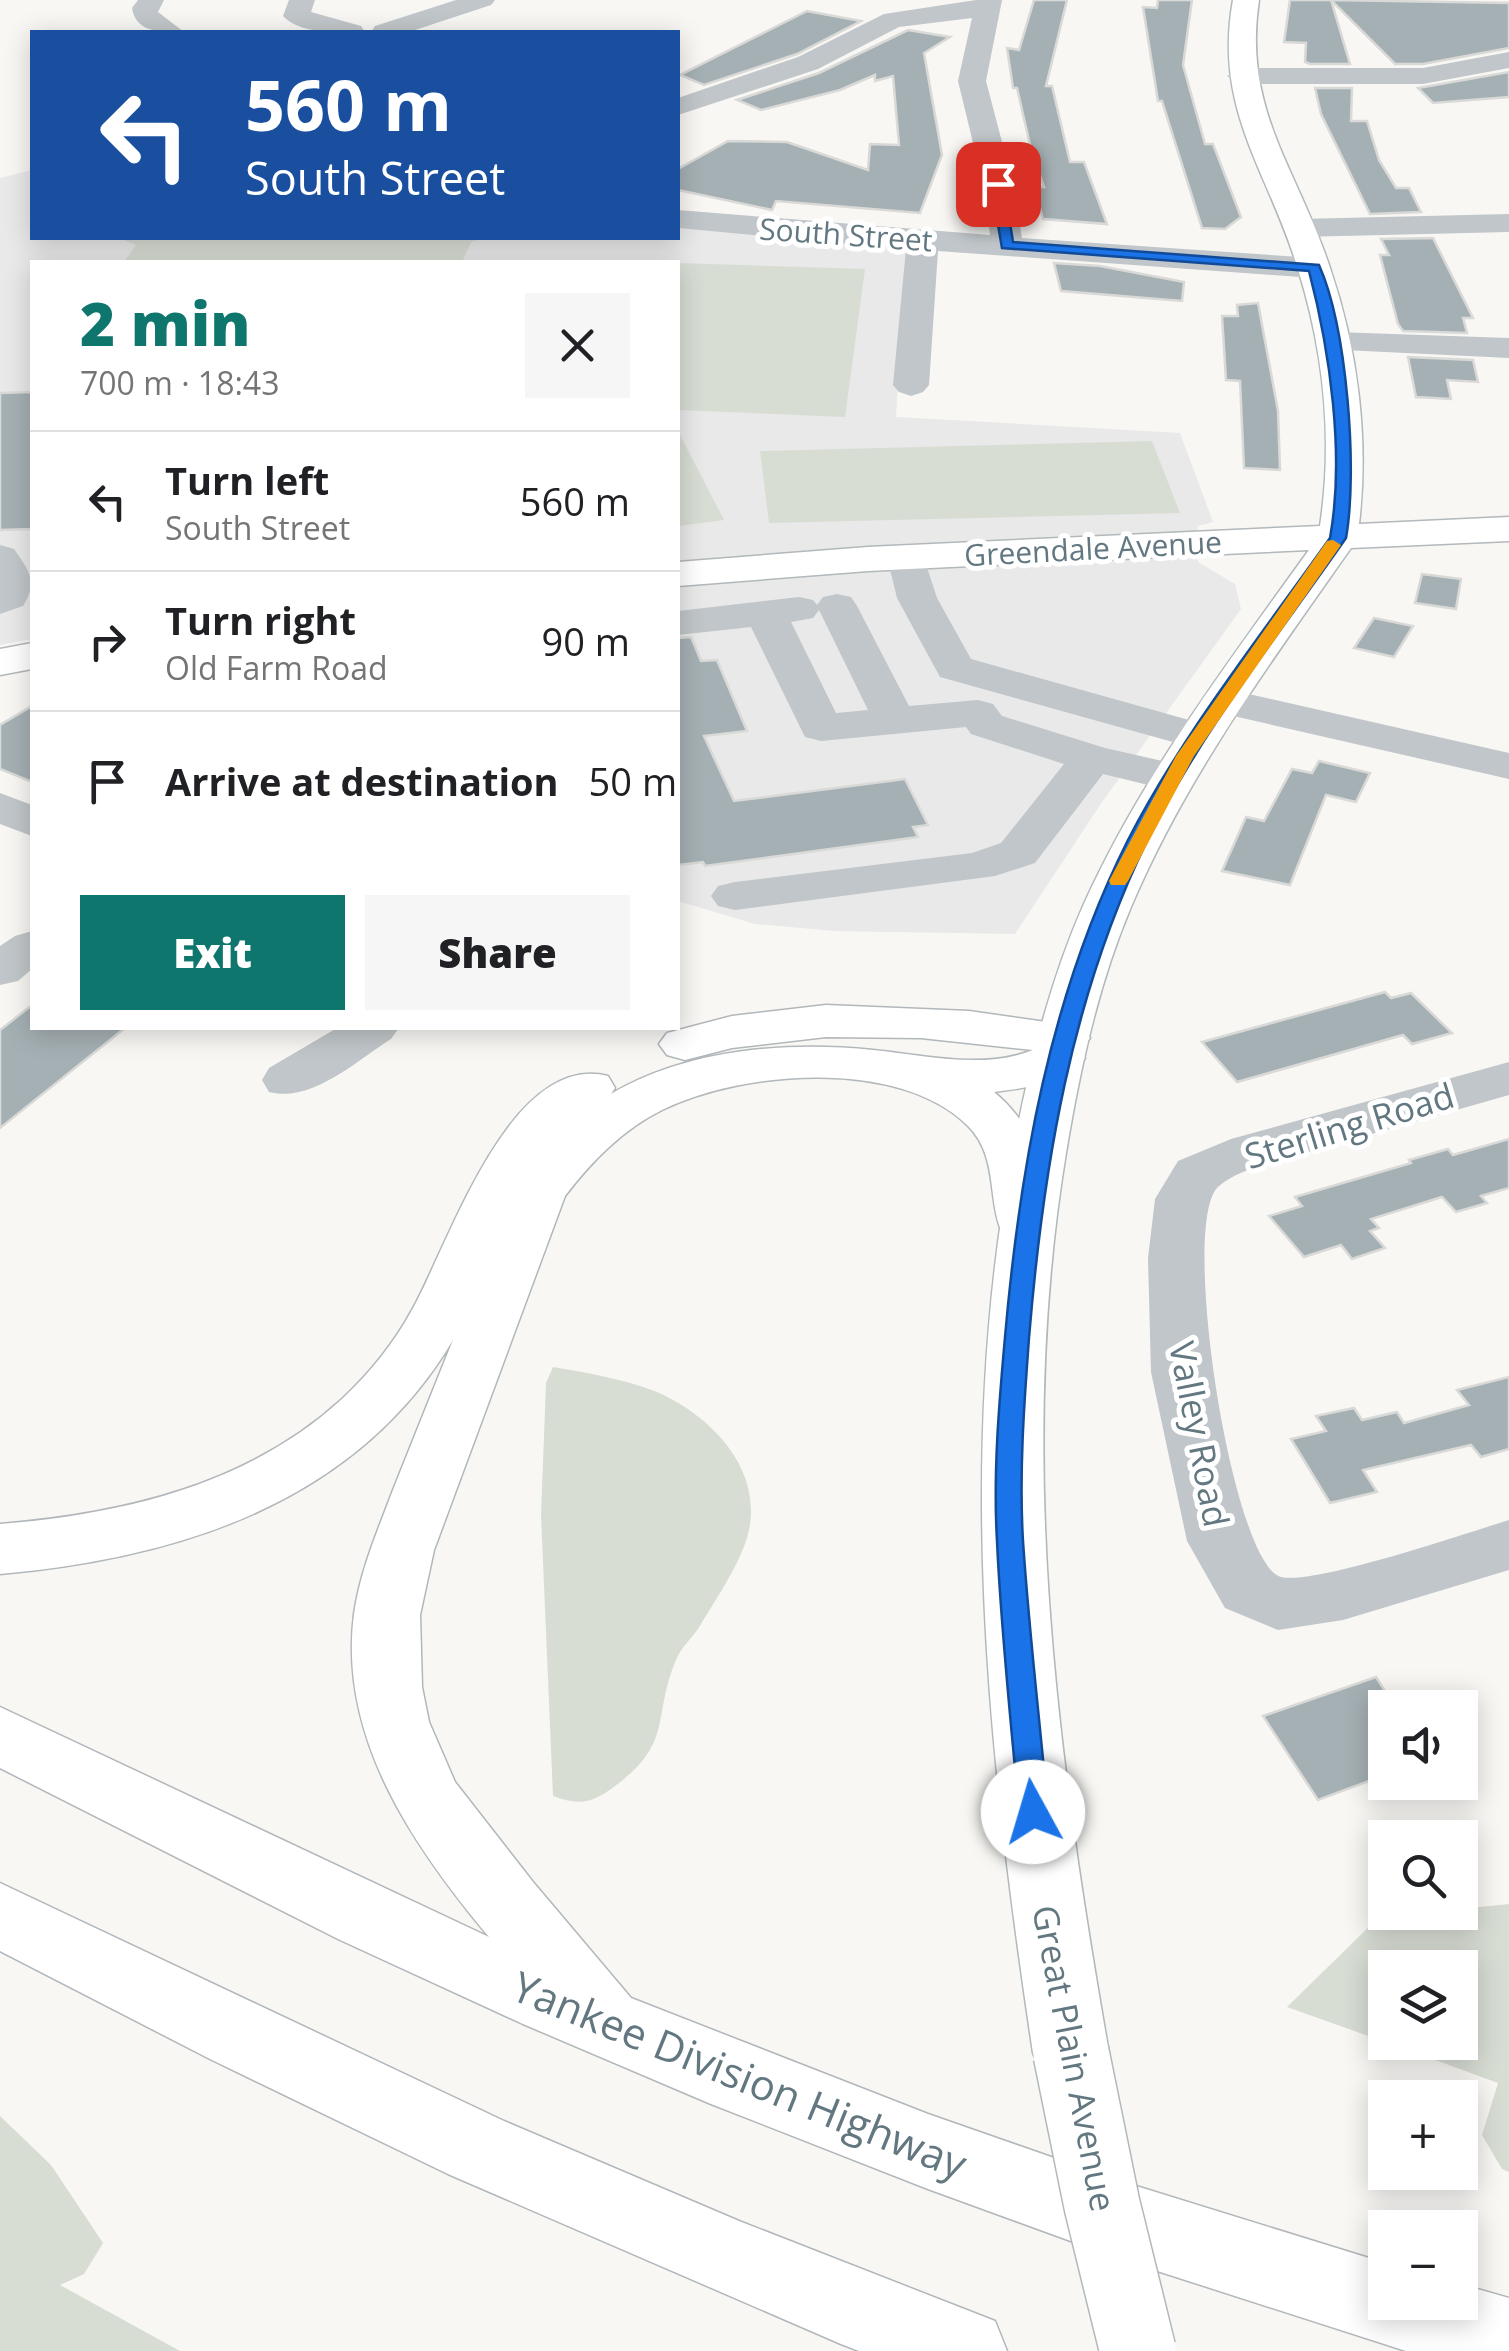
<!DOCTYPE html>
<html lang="en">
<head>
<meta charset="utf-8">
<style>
  :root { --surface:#fff; --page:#f6f6f6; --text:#202124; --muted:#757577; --line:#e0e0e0; --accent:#0f766e }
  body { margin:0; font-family:"Open Sans",sans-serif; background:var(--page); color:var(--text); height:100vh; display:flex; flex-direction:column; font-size:38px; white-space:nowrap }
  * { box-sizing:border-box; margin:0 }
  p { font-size:32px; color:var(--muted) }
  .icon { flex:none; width:55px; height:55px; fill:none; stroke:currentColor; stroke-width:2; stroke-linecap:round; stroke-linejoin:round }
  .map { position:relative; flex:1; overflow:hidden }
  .details { position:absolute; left:30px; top:260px; width:650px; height:770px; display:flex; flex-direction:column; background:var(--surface); border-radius:0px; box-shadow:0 5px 25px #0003 }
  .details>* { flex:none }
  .banner { position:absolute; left:30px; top:30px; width:650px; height:210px; border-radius:0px; box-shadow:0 5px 25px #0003; background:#1a4fa0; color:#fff; overflow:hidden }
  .buttons { position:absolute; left:1368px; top:1690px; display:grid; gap:20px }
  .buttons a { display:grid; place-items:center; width:110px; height:110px; border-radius:0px; background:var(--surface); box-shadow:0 5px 25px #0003; font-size:50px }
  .pin { position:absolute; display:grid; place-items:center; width:85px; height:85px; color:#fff; margin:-42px; border-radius:20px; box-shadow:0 5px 15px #0006 }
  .me { position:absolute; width:110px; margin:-55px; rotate:354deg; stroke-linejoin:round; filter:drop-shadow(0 0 8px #0008) }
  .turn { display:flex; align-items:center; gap:35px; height:210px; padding:0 50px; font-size:45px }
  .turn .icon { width:130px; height:130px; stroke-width:2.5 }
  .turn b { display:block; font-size:70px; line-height:85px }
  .round { display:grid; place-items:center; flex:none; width:105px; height:105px; border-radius:0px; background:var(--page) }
  .headline { display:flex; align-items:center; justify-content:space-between; height:170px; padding:0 50px }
  h1 { font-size:60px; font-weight:800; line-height:75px; color:var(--accent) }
  .primary-button { display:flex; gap:20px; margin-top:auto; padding:20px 50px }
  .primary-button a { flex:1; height:115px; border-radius:0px; background:var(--accent); color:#fff; font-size:40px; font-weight:800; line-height:115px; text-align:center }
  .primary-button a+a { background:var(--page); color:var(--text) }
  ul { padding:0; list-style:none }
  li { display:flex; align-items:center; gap:30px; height:140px; padding:0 50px; border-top:2px solid var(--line) }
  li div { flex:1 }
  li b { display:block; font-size:38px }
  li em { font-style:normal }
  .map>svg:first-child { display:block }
</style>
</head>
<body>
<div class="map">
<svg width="1509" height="2351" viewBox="0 0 1509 2351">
  <rect width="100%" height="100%" fill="#f8f7f4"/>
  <!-- built -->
  <polygon fill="#e8e9e8" points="32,170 32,238 678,238 678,228 906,245 896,417 1180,433 1213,522 1198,526 1198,562 1235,584 1241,609 1100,805 1015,934 835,931 755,924 678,901 678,262 32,262 32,639 0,645 0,178"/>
  <!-- green -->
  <g fill="#d8ddd4">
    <polygon points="119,238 477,238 479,239 471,242 462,262 124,262 136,245"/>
    <polygon points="678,263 865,269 845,417 678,410"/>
    <polygon points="678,431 724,520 678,526"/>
    <polygon points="1152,441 1180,513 769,523 760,451"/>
    <path d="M553,1367C587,1373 625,1379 657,1392C718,1419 772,1480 743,1549C732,1576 713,1604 698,1629C691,1639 680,1649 676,1660C652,1717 674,1743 615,1786C593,1803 579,1806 553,1796L541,1515L546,1383Z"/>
    <polygon points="1509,1904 1509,2172 1502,2169 1482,2135 1498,2083 1386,2042 1460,2042 1460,1968 1385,1968 1385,2042 1287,2007 1378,1918 1460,1912 1460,1909"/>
    <polygon points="0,2116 51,2165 103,2243 84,2274 60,2285 180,2351 0,2351"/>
  </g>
  <!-- building -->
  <g fill="#a5b0b4" stroke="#d9d9d7" stroke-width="2.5">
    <polygon points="1034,0 1067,0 1046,86 1052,86 1070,162 1084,162 1107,224 1043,219 1034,187 1044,187 1031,149 1017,88 1013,88 1007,48 1019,50"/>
    <polygon points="1158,0 1192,0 1183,65 1205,144 1213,144 1241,217 1225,229 1202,228 1162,101 1158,101 1143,7 1157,8"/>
    <polygon points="1290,0 1331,0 1350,64 1310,64 1305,62 1306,43 1284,42"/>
    <polygon points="1331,0 1509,3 1509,48 1423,64 1395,64"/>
    <polygon points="807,11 861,21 797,54 704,85 680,75"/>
    <polygon points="908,30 950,37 924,53 942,155 920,213 776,201 772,210 678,190 678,169 728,141 787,142 868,170 870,144 899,145 893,76 875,81 875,75 840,90 761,110 737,100 819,73"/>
    <polygon points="1509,72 1509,97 1433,103 1418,88"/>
    <polygon points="1315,88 1352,88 1351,121 1367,121 1379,160 1396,188 1409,188 1421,212 1370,214 1321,114"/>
    <polygon points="1433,238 1473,318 1463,318 1467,333 1403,331 1398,324 1380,255 1389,255 1381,239"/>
    <polygon points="1054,263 1100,266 1184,282 1182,301 1061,291"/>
    <polygon points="1258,303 1278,411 1280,470 1244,468 1240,381 1226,380 1222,316 1238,316 1237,305"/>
    <polygon points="1408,357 1473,360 1478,382 1447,380 1451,399 1416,397"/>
    <polygon points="32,392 32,529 0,530 0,393"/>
    <polygon points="1422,574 1461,579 1456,609 1415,603"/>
    <polygon points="1374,618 1413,626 1394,657 1354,648"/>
    <polygon points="691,637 701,661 717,660 747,731 704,736 734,801 905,779 928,825 913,827 918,837 705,866 703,862 678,865 678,638"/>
    <polygon points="32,706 32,782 0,769 0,725"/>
    <polygon points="1319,761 1370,773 1356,802 1326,795 1290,885 1222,871 1246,817 1264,821 1292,769 1312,773"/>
    <polygon points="1385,992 1391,998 1411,993 1452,1033 1412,1044 1403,1035 1237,1082 1202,1042"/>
    <polygon points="32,1005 32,1028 125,1028 0,1128 0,1030"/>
    <polygon points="1509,1139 1509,1188 1481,1196 1487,1203 1456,1212 1442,1197 1371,1219 1379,1228 1370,1231 1385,1248 1352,1259 1341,1245 1304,1257 1269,1216 1302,1206 1295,1197 1411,1163 1409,1160 1448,1149 1453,1155"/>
    <polygon points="1509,1377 1509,1449 1481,1457 1471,1445 1363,1470 1377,1492 1330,1503 1291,1439 1326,1431 1316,1416 1354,1408 1362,1420 1397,1412 1404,1423 1469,1405 1457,1390"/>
    <polygon points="1376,1677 1385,1691 1385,1775 1318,1800 1263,1716"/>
  </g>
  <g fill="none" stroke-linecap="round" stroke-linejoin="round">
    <defs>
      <g id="major">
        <path d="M1233,0H1259C1242,110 1298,170 1330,268C1358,350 1369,439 1359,524L1509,517V541L1351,548C1270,663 1186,777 1131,907C1098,985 1080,1069 1066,1153C1016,1454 1057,1755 1109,2053L1098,2078L1071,2088L1044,2078L1033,2053C988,1753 955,1451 1013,1150C1029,1067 1049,983 1083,906C1141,777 1227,664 1309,550L868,571L678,586V562L868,547L1320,526C1333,440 1324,352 1298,269C1268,170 1213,110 1233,0Z"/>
        <polygon points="32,643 32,669 0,675 0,649"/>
      </g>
      <g id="highway">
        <path d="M826,1005L969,1011L1082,1027L1090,1038L1080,1050L1085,1058C1068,1084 1023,1088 994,1092C1036,1127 1049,1173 1054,1227L1046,1240L1026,1246L1006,1240C985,1206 1001,1159 968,1126C900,1058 744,1070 662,1110C622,1130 592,1161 565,1196L434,1550L420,1615L422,1687L429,1722L455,1782L533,1882L631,1998L928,2114L1120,2181L1385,2263V2302H1460V2284L1509,2298V2351H1406L1120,2259L928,2189L711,2104L523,2024L338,1939L0,1768V1707L489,1937C414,1847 338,1738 354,1614C360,1571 378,1530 393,1490C413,1440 433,1390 453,1340C356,1503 179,1558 0,1574V1524C123,1514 248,1485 342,1399C370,1373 394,1343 412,1310C448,1247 509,1051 608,1076L615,1088L611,1094C687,1049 787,1041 873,1050C925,1055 983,1070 1033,1050L921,1038L826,1037L732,1048L685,1060L667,1055L659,1044L667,1033L732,1016Z"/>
        <polygon points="0,1883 504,2121 739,2221 995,2321 1007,2351 859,2351 841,2344 448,2174 210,2059 0,1951"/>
      </g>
    </defs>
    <!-- major casing -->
    <use href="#major" stroke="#b2b8bb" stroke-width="3"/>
    <!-- highway casing -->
    <use href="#highway" stroke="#b1b7ba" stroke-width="3"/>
    <!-- minor -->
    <g fill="#c0c6c9" fill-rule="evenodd">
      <path d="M138,0H164L158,12L184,32C163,32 136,34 132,8Z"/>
      <path d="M289,0H315L311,12L361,26L365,32C341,33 301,35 283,16Z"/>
      <polygon points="456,0 495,0 491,5 409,32 371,32 375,26"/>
      <polygon points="976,0 1002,0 986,81 1013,184 1022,238 1314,258 1325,261 1330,268 1325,275 1314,278 938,251 929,385 923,392 911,396 899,392 893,385 906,249 678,228 678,210 990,235 983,184 958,81 972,18 899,27 818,69 678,115 678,98 798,57 884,14"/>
      <polygon points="1509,52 1509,68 1423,84 1241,84 1227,76 1241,68 1423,68"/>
      <polygon points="1509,214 1509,232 1299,237 1288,235 1283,228 1288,221 1299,219"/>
      <polygon points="1335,332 1509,338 1509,358 1323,349 1318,342 1323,335"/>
      <path d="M0,545L14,549C28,569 39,582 23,606L0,614Z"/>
      <polygon points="907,545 921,549 937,598 971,659 1214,727 1220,736 1214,745 1198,749 940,677 897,598 887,557 893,549"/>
      <path d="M837,594L851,597L857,606L909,706L978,700L993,704L1002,716L1105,748L1189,767L1196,777L1189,787L1173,791L1103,774L1035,863L995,876L735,910L718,906L711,896L718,886L735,882L972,853L1001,843L1064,764L971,734L966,727L821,741L805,737L751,627L678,635V611L799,597L813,600L817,605L823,597ZM819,610L868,710L836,713L791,622L813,618Z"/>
      <polygon points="1222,688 1509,753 1509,779 1207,710 1200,701 1207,692"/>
      <polygon points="0,793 32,805 32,836 0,824"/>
      <polygon points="32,931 32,969 18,981 0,985 0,946 15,936"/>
      <path d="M337,1028H399L391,1039C356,1061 312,1103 269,1092L262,1080L269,1068Z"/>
      <path d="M1509,1062V1095C1446,1113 1382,1131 1319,1149C1291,1157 1241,1167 1219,1186C1178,1219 1232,1565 1281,1577C1315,1585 1467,1533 1509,1520V1570L1343,1620L1278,1630L1225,1608L1187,1541L1151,1372L1148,1258L1155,1199L1178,1161L1231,1139Z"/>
    </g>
    <!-- major -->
    <use href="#major" fill="#fff" fill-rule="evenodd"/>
    <!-- highway -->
    <use href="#highway" fill="#fff" fill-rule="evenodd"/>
    <defs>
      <polyline id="major-bridge" points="1071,2053 1102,2205 1138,2351"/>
    </defs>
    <!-- major-bridge casing -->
    <use href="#major-bridge" stroke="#b2b8bb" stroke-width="78" stroke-linecap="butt"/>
    <!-- major-bridge -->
    <use href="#major-bridge" stroke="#fff" stroke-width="75"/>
  </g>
  <!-- route -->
  <path fill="#1a73e8" stroke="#114b97" stroke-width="2.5" d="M998,180L1004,184L1013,242L1319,265C1347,328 1358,470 1346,538C1277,637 1200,733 1147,841C1071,997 1043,1167 1029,1338C1024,1405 1019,1474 1023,1541C1029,1632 1040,1722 1048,1812L1044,1821L1033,1825L1023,1821L1019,1812C1011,1722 1001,1631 997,1541C993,1473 999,1404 1005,1337C1020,1166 1050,995 1128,840C1183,733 1260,637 1330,538C1345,456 1330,351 1309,271L1002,248L991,184Z"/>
  <!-- slow -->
  <polygon fill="#f59e0b" points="1333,540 1341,545 1194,756 1128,881 1125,885 1111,885 1109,881 1176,756 1327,541"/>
  <g text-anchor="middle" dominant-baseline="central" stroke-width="10" stroke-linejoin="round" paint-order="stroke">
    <!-- far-street labels -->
    <g font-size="30" fill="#627780" stroke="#fff">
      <text transform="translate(846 234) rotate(4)">South Street</text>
      <text transform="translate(1093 548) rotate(-3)">Greendale Avenue</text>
    </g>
    <!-- street labels -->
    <g font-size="35" fill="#627780" stroke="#fff">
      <text transform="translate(1349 1125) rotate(-17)">Sterling Road</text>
      <text transform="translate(1200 1434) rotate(79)">Valley Road</text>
      <text transform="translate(1075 2058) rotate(79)">Great Plain Avenue</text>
    </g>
    <!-- near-street labels -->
    <g font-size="42" fill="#627780" stroke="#fff">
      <text transform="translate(740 2074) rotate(22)">Yankee Division Highway</text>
    </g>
  </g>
</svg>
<div class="buttons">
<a><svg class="icon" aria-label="sound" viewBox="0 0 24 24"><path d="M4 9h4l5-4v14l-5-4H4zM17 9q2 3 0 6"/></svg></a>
<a><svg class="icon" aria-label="search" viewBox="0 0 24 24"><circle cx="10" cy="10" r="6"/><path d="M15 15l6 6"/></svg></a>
<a><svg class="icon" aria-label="layers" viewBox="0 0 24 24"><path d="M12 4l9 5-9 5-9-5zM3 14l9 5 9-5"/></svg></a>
<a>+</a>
<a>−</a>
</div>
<div class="pin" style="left:998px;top:184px;background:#d93025"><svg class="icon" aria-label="arrive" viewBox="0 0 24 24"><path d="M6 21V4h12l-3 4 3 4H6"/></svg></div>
<svg class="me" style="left:1033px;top:1812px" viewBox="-20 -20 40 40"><circle r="19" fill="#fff"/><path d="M0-13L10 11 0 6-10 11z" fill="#1a73e8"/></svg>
<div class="banner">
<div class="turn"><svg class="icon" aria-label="left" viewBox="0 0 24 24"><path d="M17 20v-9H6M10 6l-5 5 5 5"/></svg><div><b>560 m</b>South Street</div></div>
</div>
<section class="details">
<div class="headline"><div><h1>2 min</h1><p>700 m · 18:43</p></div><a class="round"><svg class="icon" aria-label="close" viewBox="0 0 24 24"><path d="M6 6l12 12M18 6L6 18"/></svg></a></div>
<ul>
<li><svg class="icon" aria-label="left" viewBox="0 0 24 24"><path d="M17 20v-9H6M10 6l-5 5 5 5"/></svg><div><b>Turn left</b><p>South Street</p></div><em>560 m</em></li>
<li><svg class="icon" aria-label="right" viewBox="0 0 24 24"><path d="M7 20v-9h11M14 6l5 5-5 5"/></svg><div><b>Turn right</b><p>Old Farm Road</p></div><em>90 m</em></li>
<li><svg class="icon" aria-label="arrive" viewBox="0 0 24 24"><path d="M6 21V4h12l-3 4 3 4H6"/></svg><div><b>Arrive at destination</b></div><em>50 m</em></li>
</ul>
<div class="primary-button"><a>Exit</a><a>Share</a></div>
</section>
</div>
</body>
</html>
